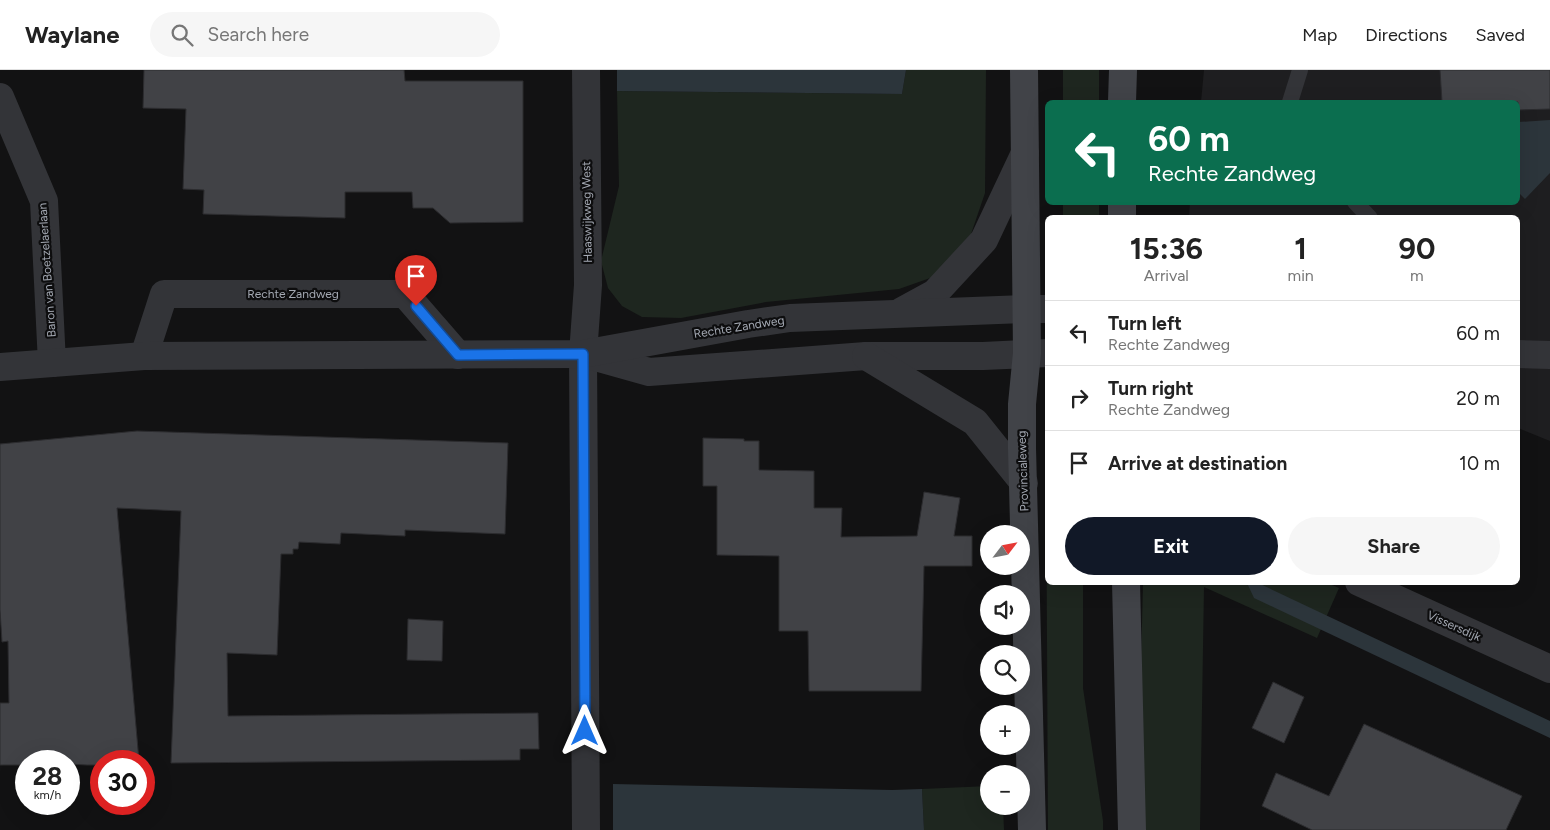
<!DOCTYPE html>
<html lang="en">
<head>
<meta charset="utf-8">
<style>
  :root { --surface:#fff; --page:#f6f6f6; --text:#222; --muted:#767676; --line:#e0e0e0; --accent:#111827 }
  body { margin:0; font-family:Figtree,sans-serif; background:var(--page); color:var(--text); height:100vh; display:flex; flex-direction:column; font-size:19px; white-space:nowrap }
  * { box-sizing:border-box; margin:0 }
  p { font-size:16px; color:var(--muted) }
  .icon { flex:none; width:28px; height:28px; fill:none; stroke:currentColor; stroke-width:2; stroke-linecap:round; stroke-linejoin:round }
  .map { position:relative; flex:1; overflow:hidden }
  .sheet { position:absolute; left:1045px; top:145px; width:475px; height:370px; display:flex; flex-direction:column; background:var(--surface); border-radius:8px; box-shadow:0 5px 20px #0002 }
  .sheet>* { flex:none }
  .hud { position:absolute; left:1045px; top:30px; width:475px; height:105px; border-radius:8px; box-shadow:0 5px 20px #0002; background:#0b6e4f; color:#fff; overflow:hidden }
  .needle { width:32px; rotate:58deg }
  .fabs { position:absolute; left:980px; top:455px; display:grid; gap:10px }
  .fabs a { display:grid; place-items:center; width:50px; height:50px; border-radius:50%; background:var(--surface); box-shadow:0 5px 20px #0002; font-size:25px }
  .speed { position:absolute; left:15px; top:680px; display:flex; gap:10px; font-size:25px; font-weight:700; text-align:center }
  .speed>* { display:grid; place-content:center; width:65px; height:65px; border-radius:50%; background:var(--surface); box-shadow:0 5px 20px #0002; line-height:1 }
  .speed small { font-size:12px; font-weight:400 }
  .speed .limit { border:8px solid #d22; background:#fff; color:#111 }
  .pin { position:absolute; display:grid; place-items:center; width:42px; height:42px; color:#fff; margin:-51px -21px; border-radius:50% 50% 50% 0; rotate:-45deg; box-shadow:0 0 5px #0007 }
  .pin .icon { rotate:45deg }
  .me { position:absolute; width:55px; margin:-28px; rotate:0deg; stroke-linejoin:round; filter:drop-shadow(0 0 4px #0008) }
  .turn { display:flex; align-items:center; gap:18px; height:105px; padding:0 20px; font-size:22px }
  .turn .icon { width:65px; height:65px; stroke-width:2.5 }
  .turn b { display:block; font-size:35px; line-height:42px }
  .eta { display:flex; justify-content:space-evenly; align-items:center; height:85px; text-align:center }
  .eta b { font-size:30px; font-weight:700; line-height:35px }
  .action { display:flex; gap:10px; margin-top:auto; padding:10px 20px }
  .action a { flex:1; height:58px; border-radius:30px; background:var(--accent); color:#fff; font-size:20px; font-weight:700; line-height:58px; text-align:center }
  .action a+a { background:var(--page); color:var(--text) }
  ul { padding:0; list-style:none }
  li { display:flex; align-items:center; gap:15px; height:65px; padding:0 20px; border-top:1px solid var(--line) }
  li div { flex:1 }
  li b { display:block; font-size:19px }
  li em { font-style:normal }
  header { display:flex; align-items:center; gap:30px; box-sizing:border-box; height:70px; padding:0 25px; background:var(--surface); border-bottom:1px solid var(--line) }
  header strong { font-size:24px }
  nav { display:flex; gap:28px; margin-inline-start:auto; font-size:18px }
  .search { width:350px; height:45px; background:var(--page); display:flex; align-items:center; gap:12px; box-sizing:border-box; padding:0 18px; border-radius:28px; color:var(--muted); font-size:19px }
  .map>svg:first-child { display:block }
</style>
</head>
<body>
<header>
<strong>Waylane</strong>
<div class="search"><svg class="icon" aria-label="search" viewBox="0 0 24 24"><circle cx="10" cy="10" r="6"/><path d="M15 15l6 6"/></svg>Search here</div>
<nav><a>Map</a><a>Directions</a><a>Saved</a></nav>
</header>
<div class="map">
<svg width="1550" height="760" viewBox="0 0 1550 760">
  <rect width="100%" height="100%" fill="#121213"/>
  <!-- built -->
  <polygon fill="#1e1e20" points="1204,0 1550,0 1550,371 1518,358 1518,148 1189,148 1190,132 1518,132 1518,32 1201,32"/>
  <!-- green -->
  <g fill="#1e261f">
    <polygon points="906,0 986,0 985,123 971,164 933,207 899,219 766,232 681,248 642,247 622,236 608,218 601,191 619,116 617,21 902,24"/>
    <rect x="1063" y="0" width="36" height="32"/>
    <rect x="1063" y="133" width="36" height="14"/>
    <polygon points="1047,363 1048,512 1083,513 1083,618 1103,751 1103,760 1048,760 1046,381"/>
    <polygon points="1325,512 1339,518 1317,568 1204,517 1200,760 1137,760 1143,513"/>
    <polygon points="989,716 989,736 1003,736 1004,760 924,760 922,719"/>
  </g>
  <!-- water -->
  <g fill="#2c353b">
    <polygon points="617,0 906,0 902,24 617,21"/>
    <polygon points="1550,50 1550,103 1525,129 1518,122 1518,52"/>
    <polygon points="1247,513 1258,513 1550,651 1550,668 1254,528"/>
    <polygon points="613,714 892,720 922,719 924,760 613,760"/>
  </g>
  <!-- building -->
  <g fill="#414246" stroke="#2c2c2f">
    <polygon points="144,0 404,0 405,11 523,11 523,152 450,153 433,138 413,138 412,122 345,122 345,148 203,144 204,120 183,119 186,39 143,38"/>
    <polygon points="1440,0 1550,0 1550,39 1518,40 1518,32 1442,32"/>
    <polygon points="137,361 508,373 505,464 405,460 405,466 341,463 340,474 299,472 298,479 293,479 293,484 281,484 277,585 227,583 228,646 538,643 539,679 520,679 520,690 171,693 181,441 117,438 139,691 101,691 101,695 87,695 69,694 69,691 26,691 26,695 0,695 0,633 9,633 8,571 2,572 0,540 0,374"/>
    <polygon points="703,368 744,369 744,371 759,371 759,400 814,401 814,438 842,438 841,467 917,466 924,422 960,428 954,466 972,466 972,496 924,496 921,621 809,621 808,561 779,561 779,486 717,485 717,416 703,416"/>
    <polygon points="408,549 443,551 442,591 407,590"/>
    <polygon points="1273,612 1304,627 1284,673 1252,658"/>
    <polygon points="1364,654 1522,726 1506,760 1312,760 1262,736 1276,703 1329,726"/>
  </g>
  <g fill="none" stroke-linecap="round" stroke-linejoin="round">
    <!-- service -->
    <g stroke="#333438" stroke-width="16">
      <polyline points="1290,32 1300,0"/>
      <polyline points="1355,132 1370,148"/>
    </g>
    <!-- minor -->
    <g stroke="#333438" stroke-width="28">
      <polyline points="586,0 588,215 583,284 586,760"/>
      <polyline points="0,27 44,131 52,293"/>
      <polyline points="902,241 935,223 984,170 1025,83"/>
      <polyline points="1518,284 1550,285"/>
      <polyline points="144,286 164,224 405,224 458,285"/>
      <polyline points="592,286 649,302 866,286 983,286 1048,283"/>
      <polyline points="866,286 975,352 1024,413"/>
      <polyline points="0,297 144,286 583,284 748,254 790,248 1026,239 1048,239"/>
      <polyline points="1359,512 1550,599"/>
    </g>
    <!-- secondary -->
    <g stroke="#414348" stroke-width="28">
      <polyline points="1024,0 1027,283 1022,334 1022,378 1032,760"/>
      <polyline points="1122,32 1123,0"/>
      <polyline points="1122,148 1122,132"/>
      <polyline points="1126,512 1132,760"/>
    </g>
  </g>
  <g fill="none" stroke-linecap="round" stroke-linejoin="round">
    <defs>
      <polyline id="route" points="416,236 458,285 583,284 585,661"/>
    </defs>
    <!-- route casing -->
    <use href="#route" stroke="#114b97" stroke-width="12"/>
    <!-- route -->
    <use href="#route" stroke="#1a73e8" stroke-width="9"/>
  </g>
  <g text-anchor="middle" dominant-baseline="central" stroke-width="4.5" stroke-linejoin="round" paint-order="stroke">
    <!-- street labels -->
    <g font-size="12" fill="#a4a9b3" stroke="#0d0d0e">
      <text transform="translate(587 142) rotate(-91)">Haaswijkweg West</text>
      <text transform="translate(47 200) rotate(-94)">Baron van Boetzelaerlaan</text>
      <text x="293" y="224">Rechte Zandweg</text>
      <text transform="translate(739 257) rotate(-9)">Rechte Zandweg</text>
      <text transform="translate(1023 401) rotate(-92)">Provincialeweg</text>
      <text transform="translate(1454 556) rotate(24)">Vissersdijk</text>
    </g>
  </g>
</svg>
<div class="fabs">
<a><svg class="needle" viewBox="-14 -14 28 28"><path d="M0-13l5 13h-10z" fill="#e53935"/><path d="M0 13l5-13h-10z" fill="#767676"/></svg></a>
<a><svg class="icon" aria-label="sound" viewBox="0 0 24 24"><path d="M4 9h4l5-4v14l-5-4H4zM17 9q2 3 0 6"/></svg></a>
<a><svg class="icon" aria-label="search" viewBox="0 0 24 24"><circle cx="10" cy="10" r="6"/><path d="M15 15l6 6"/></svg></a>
<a>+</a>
<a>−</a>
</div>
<div class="speed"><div>28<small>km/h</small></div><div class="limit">30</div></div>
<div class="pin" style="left:416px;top:236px;background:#d93025"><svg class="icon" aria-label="arrive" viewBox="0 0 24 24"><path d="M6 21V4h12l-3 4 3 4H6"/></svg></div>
<svg class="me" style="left:585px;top:661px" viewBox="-20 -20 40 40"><path d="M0-17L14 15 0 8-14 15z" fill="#1a73e8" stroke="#fff" stroke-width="4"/></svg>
<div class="hud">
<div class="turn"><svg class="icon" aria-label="left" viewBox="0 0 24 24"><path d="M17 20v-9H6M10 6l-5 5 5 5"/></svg><div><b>60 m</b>Rechte Zandweg</div></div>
</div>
<section class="sheet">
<div class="eta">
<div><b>15:36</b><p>Arrival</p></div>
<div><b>1</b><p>min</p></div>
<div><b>90</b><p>m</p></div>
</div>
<ul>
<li><svg class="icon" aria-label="left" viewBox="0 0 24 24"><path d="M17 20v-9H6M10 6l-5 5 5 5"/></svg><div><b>Turn left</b><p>Rechte Zandweg</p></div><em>60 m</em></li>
<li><svg class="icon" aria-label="right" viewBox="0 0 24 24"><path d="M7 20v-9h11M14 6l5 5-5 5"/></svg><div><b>Turn right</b><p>Rechte Zandweg</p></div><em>20 m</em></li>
<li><svg class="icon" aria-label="arrive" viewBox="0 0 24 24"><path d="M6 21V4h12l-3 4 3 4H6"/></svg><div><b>Arrive at destination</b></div><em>10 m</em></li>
</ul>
<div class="action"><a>Exit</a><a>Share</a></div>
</section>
</div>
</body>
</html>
